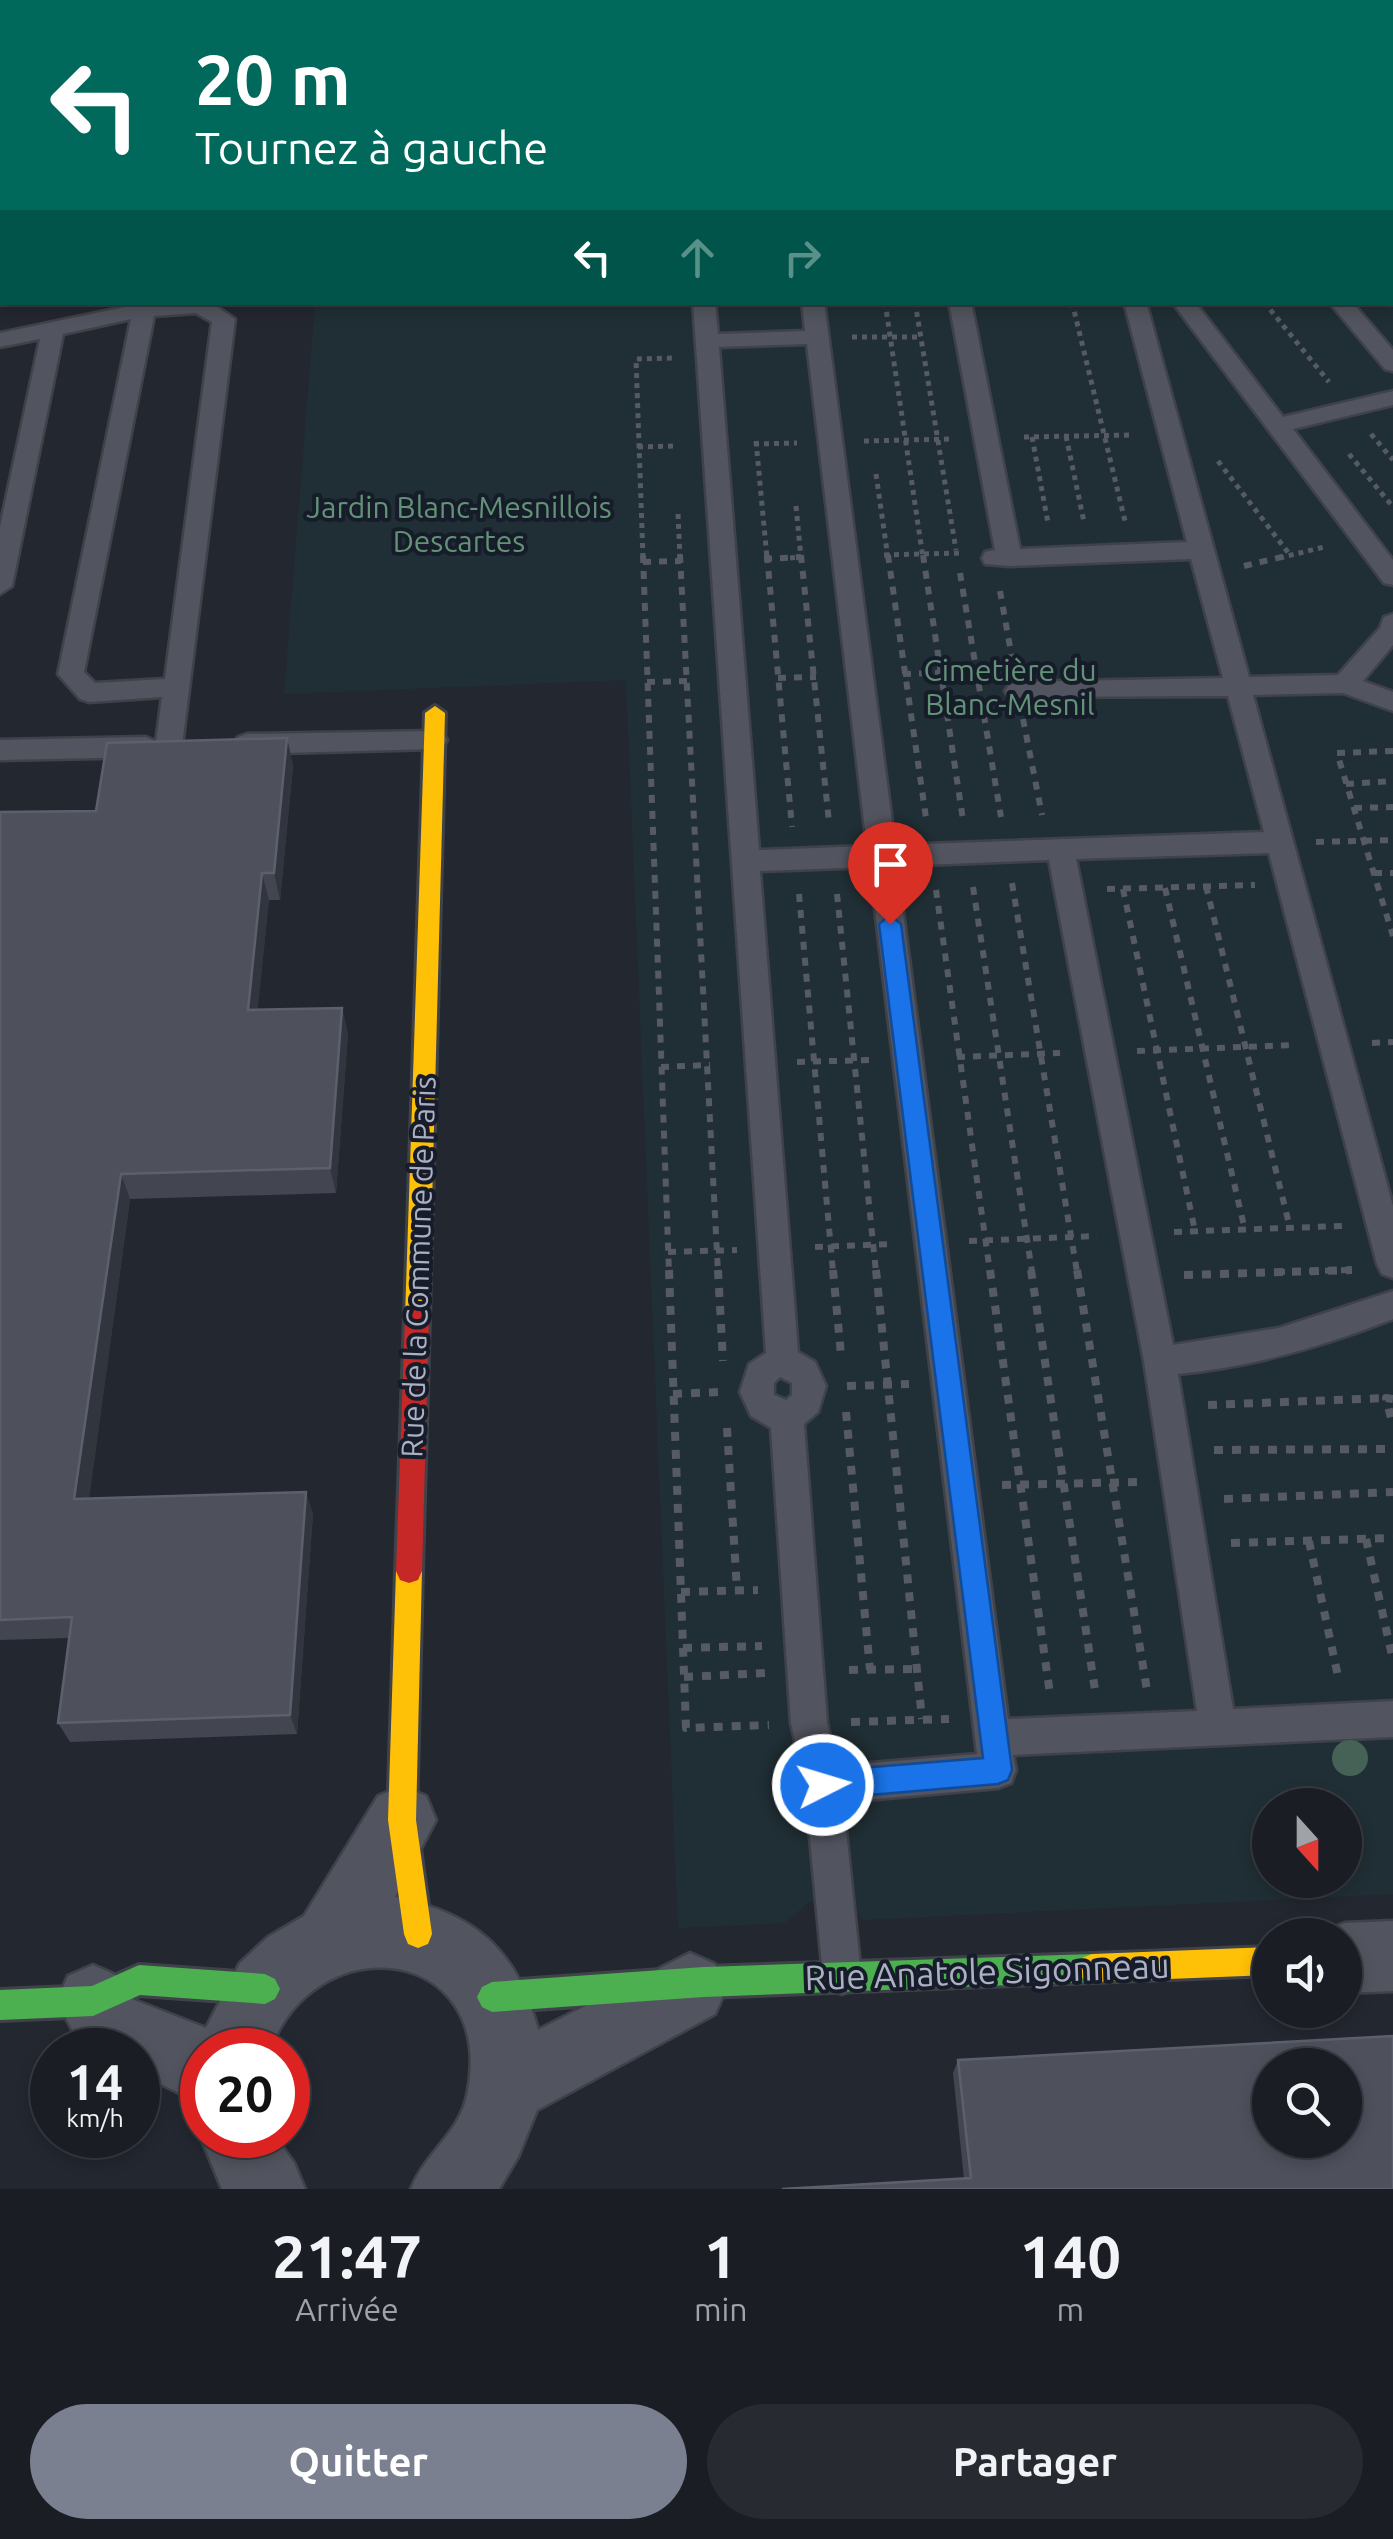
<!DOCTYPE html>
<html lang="fr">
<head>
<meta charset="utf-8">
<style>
  :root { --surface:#1a1d24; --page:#272a31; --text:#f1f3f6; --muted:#9fa2a6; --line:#383b41; --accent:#7b8090 }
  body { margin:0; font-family:Ubuntu,sans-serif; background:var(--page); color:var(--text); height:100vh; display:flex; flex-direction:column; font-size:38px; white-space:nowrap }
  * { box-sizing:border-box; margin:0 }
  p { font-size:32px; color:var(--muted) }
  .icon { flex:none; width:55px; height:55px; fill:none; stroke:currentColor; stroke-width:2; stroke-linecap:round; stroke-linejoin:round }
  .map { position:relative; height:2189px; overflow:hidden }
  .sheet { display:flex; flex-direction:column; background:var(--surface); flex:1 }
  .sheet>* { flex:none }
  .guide { position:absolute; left:0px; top:0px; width:1395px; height:305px; box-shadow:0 5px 15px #0003,0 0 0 2px var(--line); background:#00695c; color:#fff; overflow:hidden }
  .needle { width:65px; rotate:159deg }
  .buttons { position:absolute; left:1252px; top:1788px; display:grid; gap:20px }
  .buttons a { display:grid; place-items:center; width:110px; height:110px; border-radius:50%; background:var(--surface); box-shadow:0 5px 15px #0003,0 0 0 2px var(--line); font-size:50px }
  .speed { position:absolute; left:30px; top:2028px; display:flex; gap:20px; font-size:50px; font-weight:700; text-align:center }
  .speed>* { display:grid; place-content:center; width:130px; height:130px; border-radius:50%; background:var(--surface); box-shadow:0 5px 15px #0003,0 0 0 2px var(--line); line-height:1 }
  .speed small { font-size:25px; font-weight:400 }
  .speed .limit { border:15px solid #d22; background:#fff; color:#111 }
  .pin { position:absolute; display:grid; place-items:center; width:85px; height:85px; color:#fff; margin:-102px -42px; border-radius:50% 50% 50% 0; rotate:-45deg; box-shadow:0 0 10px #0007 }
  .pin .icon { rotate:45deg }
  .me { position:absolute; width:110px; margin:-55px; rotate:85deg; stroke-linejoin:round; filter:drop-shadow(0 0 8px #0008) }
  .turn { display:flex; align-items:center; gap:35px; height:210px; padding:0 30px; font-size:45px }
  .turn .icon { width:130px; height:130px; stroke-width:2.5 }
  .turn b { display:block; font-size:70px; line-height:85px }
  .lanes { display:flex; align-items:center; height:95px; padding:0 30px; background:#0003; justify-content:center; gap:50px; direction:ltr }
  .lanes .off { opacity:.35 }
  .eta { display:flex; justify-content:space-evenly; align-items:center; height:170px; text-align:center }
  .eta b { font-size:60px; font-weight:700; line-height:70px }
  .cta { display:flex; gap:20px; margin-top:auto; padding:20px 30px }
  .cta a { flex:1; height:115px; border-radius:60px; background:var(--accent); color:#fff; font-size:40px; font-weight:700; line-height:115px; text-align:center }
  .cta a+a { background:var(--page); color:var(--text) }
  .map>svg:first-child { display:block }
</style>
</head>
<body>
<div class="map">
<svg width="1393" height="2189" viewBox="0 0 1393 2189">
  <rect width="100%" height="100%" fill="#232730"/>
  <!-- green -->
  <g fill="#202f35" fill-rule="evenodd">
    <polygon points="0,0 586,0 587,2 2,2 0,258"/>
    <polygon points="761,0 1164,0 1149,2"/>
    <path d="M1393,61V1894L864,1920L843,1900L809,1902L785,1923L678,1928L626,680L284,694L315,303L1392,302ZM1270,1805H1345V1880H1270Z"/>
  </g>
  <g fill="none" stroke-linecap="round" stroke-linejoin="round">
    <defs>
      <g id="lane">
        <rect x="1392" y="73" width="1" height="12"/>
        <rect x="1392" y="102" width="1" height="13"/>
        <rect x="1392" y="223" width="1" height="12"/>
        <path d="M210,302L235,319L182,746L178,753L169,756L158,750L146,757L0,760V740L146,737L156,742L162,697L89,702L80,699L58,674L131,319L63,334L12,586L0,594V527L40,339L0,347V333L144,303ZM196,313L212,322L165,679L95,683L84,672L154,316Z"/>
        <path d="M693,302H715L718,334L805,331L802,302H824L895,845L1264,832L1228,696L1009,697L1005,691L1009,685L1018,682L1223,678L1191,559L1009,566L985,564L982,558L985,552L995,550L949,302H971L1020,549L1187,542L1124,302H1146L1249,677L1338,675L1380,628L1384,617L1393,614V645L1363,681L1393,692V711L1343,693L1253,695L1393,1206V1278L1382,1274L1377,1264L1269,853L1076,859L1173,1345L1279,1328L1393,1291V1319C1324,1346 1252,1367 1178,1374L1233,1709L1393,1701V1737L1013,1755L1016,1770L1011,1783L998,1788L843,1802L861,1975L856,1989L842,1994L828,1989L823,1975L805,1785L791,1723L771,1428L751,1416L740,1392L749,1364L766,1353ZM807,344L867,846L759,850L719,347ZM1049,860L1144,1361L1197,1711L1008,1719L897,866ZM870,867L977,1754L837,1766L827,1723L804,1424L818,1412L826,1386L815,1362L798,1352L760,871ZM780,1377L792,1383V1395L786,1400L774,1395V1383Z"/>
        <polygon points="1172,302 1195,302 1283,417 1393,391 1393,405 1293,429 1393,560 1393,585 1384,583"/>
        <polygon points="1329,302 1352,302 1393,350 1393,371 1385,369"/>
        <polygon points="434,731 443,733 447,740 443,747 434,749 247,754 238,751 234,744 238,737 247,734"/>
      </g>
      <g id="street">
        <polygon points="596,0 632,0 633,2 598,2"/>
        <path d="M402,1786L426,1796L436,1820L395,1897C475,1914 517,1949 538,2030L690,1953L715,1964L726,1989L715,2014L537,2110L518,2157L499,2189H411C426,2151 461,2133 468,2091C495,1945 316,1925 270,2050H202V2104L138,2073V2050H83L57,2001L68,1976L93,1965L118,1976L134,2000L206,2028L240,1963L268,1937L304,1916L378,1796Z"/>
        <polygon points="1393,1921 1393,1991 1345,1993 1345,1935 1320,1933 1345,1923"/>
        <polygon points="202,2129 202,2135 274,2135 294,2163 305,2189 222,2189 200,2135"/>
      </g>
      <g id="fast">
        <polygon points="2,280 2,290 0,291 0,281"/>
        <polygon points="1092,1954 1102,1958 1106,1968 1102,1978 1092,1982 704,1997 492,2012 482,2007 477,1997 482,1987 492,1982 704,1967"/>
        <polygon points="139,1965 265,1974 275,1979 280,1989 275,1999 265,2004 140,1995 93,2016 0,2020 0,1990 92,1986"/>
      </g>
      <g id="slow">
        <rect x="1392" y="16" width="1" height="8"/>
        <polygon points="435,706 445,713 429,1317 426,1324 417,1327 408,1324 405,1317 425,713"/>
        <polygon points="409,1559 418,1562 422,1571 416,1820 432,1934 428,1944 418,1948 408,1944 404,1934 388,1820 396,1571 400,1562"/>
        <polygon points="1270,1947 1270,1975 1092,1982 1082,1978 1078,1968 1082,1958 1092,1954"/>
      </g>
      <polygon id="jam" points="417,1307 426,1310 429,1317 422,1571 418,1580 409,1583 400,1580 396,1571 405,1317 408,1310"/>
    </defs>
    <!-- lane casing -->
    <use href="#lane" stroke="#3f4249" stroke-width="5"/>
    <!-- street casing -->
    <use href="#street" stroke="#3f4249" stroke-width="5"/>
    <!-- fast casing -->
    <use href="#fast" stroke="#3f4249" stroke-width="6"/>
    <!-- slow casing -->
    <use href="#slow" stroke="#3f4249" stroke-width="6"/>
    <!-- jam casing -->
    <use href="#jam" stroke="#3f4249" stroke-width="6"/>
    <!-- path-far2 -->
    <g stroke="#565a62" stroke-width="5" stroke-dasharray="5 5" stroke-linecap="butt">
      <polyline points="885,302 923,558"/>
      <polyline points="915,302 956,550"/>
      <polyline points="1072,302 1125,521"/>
      <polyline points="1264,302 1329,382"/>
      <polyline points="852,337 920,337"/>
      <polyline points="1371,434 1393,460"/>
      <polyline points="1066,436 1084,522"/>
      <polyline points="1024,437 1132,435"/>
      <polyline points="1032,437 1048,523"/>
      <polyline points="756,441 767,558"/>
      <polyline points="864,441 952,439"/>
      <polyline points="754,444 797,443"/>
      <polyline points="638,447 677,446"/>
      <polyline points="1349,454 1393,507"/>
      <polyline points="1218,461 1290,555"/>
      <polyline points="876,474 888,558"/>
      <polyline points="796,506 801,558"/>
      <polyline points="678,514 680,558"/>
      <polyline points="884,555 961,553"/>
      <polyline points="643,558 636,359 676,358"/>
      <polyline points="790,558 801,557"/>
      <polyline points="1279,558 1324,547"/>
    </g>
    <!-- path-far1 -->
    <g stroke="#565a62" stroke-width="6" stroke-dasharray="8 8" stroke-linecap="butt">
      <polyline points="643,555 669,1272"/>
      <polyline points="680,555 718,1272"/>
      <polyline points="767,555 792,827"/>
      <polyline points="801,555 829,822"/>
      <polyline points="888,555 926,818"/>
      <polyline points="923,555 963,820"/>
      <polyline points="764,559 801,557"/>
      <polyline points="643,562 681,561"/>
      <polyline points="1244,566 1290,555"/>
      <polyline points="960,573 1001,817"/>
      <polyline points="1000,591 1012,658"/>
      <polyline points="903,674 991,671"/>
      <polyline points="778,678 816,677"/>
      <polyline points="647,682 691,681"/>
      <polyline points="1023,719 1042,815"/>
      <polyline points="1393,751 1337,753 1393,936"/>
      <polyline points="1346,784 1393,781"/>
      <polyline points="1354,808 1393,807"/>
      <polyline points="1316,842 1393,840"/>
      <polyline points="1374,873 1393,873"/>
      <polyline points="1012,883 1077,1272"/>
      <polyline points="1206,886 1290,1228"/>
      <polyline points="973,887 1032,1272"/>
      <polyline points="1165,888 1245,1230"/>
      <polyline points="1107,889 1255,885"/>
      <polyline points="1123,889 1195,1231"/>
      <polyline points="936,890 990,1272"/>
      <polyline points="799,894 833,1272"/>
      <polyline points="837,894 876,1272"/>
      <polyline points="1372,1043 1393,1042"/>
      <polyline points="1137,1051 1295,1045"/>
      <polyline points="957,1057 1060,1053"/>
      <polyline points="797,1062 870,1060"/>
      <polyline points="661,1067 710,1065"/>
      <polyline points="1174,1232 1342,1226"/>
      <polyline points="969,1241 1097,1236"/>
      <polyline points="815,1247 892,1244"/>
      <polyline points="668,1252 737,1250"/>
      <polyline points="1277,1272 1352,1270"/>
    </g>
    <!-- path -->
    <g stroke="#565a62" stroke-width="8" stroke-dasharray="9 9" stroke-linecap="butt">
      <polyline points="669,1270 686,1728 769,1725"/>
      <polyline points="718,1270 723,1361"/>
      <polyline points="833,1270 841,1355"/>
      <polyline points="876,1270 922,1719"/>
      <polyline points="990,1270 1050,1694"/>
      <polyline points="1031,1270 1095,1690"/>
      <polyline points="1077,1270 1147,1690"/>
      <polyline points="1184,1275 1352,1270"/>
      <polyline points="847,1386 909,1384"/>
      <polyline points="673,1394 719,1392"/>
      <polyline points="1393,1399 1386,1398 1393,1426"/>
      <polyline points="1208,1405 1386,1398"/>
      <polyline points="846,1412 870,1670"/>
      <polyline points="727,1428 737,1590"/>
      <polyline points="1214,1450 1393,1449"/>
      <polyline points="1002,1485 1140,1482"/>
      <polyline points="1224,1499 1393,1492"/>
      <polyline points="1366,1539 1393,1660"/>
      <polyline points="1309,1541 1339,1681"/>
      <polyline points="1231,1543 1393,1538"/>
      <polyline points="681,1592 758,1590"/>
      <polyline points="683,1648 762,1646"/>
      <polyline points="849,1670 917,1669"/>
      <polyline points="684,1677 766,1673"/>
      <polyline points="851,1722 949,1719"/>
    </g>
    <!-- lane -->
    <use href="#lane" fill="#52555f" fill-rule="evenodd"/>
    <!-- street -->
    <use href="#street" fill="#52555f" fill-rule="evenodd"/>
    <!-- fast -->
    <use href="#fast" fill="#4caf50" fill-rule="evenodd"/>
    <!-- slow -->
    <use href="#slow" fill="#ffc107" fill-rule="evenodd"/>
    <!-- jam -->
    <use href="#jam" fill="#c62828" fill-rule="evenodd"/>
  </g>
  <!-- trees -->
  <circle fill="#466256" cx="1350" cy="1758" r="18"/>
  <!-- wall -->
  <g fill="#434650">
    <polygon points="287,738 293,766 280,900 269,900 257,1010 342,1008 348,1034 336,1193 130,1199 89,1498 313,1513 297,1734 70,1742 58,1723 69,1638 0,1640 0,812 96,811"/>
    <polygon points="958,2060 1393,2189 964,2179 953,2073"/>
  </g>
  <!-- shaded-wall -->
  <g fill="#31353e">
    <polygon points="287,738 293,766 280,900 274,873"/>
    <polygon points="262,873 269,900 255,1037 248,1010"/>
    <polygon points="342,1008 348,1034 336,1193 330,1168"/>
    <polygon points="121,1174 130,1199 86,1521 74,1499"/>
    <polygon points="306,1492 313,1513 297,1734 290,1715"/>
  </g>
  <!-- building -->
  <g fill="#4e515c" stroke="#5d606c" stroke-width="2.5" fill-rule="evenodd">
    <polygon points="905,0 927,0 929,2 889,2"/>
    <polygon points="287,738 274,873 262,873 248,1010 342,1008 330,1168 121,1174 74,1499 306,1492 290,1715 58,1723 72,1617 0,1620 0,812 96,811 107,743"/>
    <path d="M1393,2036V2189H782L971,2178L958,2060ZM1270,2065H1345V2140H1270Z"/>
  </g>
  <!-- route -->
  <polygon fill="#1a73e8" stroke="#114b97" stroke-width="2.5" points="890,915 901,924 1012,1770 1008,1780 998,1784 823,1799 813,1795 809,1785 813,1775 823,1771 983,1758 879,924"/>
  <g text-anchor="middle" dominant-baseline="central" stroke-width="8" stroke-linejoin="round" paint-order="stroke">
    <!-- park labels -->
    <g font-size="30" fill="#639376" stroke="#171c2a">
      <text x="459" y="507">Jardin Blanc-Mesnillois<tspan x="459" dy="34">Descartes</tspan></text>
      <text x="1010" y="670">Cimetière du<tspan x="1010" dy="34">Blanc-Mesnil</tspan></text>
    </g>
    <!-- street labels -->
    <g font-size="30" fill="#abb0c3" stroke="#171c2a">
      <text transform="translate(418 1267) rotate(-88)">Rue de la Commune de Paris</text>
    </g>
    <!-- near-street labels -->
    <g font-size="35" fill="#abb0c3" stroke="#171c2a">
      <text transform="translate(987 1971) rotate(-2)">Rue Anatole Sigonneau</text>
    </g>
  </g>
</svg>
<div class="buttons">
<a><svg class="needle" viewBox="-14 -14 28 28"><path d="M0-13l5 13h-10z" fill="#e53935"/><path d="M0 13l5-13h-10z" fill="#9fa2a6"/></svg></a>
<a><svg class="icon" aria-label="sound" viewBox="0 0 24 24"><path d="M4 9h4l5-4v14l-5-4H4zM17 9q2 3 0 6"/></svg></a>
<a><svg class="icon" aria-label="search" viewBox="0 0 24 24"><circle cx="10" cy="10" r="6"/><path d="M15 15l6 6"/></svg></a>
</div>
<div class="speed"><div>14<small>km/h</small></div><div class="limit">20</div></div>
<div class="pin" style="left:890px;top:924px;background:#d93025"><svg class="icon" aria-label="arrive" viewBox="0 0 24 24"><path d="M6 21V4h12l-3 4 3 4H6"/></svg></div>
<svg class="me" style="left:823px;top:1785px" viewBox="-20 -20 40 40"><circle r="17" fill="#1a73e8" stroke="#fff" stroke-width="3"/><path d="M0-11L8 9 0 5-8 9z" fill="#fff"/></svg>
<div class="guide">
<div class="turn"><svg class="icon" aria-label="left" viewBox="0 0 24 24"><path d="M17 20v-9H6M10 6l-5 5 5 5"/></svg><div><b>20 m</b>Tournez à gauche</div></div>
<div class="lanes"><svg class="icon" aria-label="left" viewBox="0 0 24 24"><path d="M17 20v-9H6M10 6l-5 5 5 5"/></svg><svg class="icon off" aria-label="ahead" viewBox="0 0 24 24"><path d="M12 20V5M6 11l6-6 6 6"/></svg><svg class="icon off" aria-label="right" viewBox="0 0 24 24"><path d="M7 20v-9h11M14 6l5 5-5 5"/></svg></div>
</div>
</div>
<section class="sheet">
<div class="eta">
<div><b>21:47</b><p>Arrivée</p></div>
<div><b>1</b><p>min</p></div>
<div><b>140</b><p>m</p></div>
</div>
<div class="cta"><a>Quitter</a><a>Partager</a></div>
</section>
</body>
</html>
